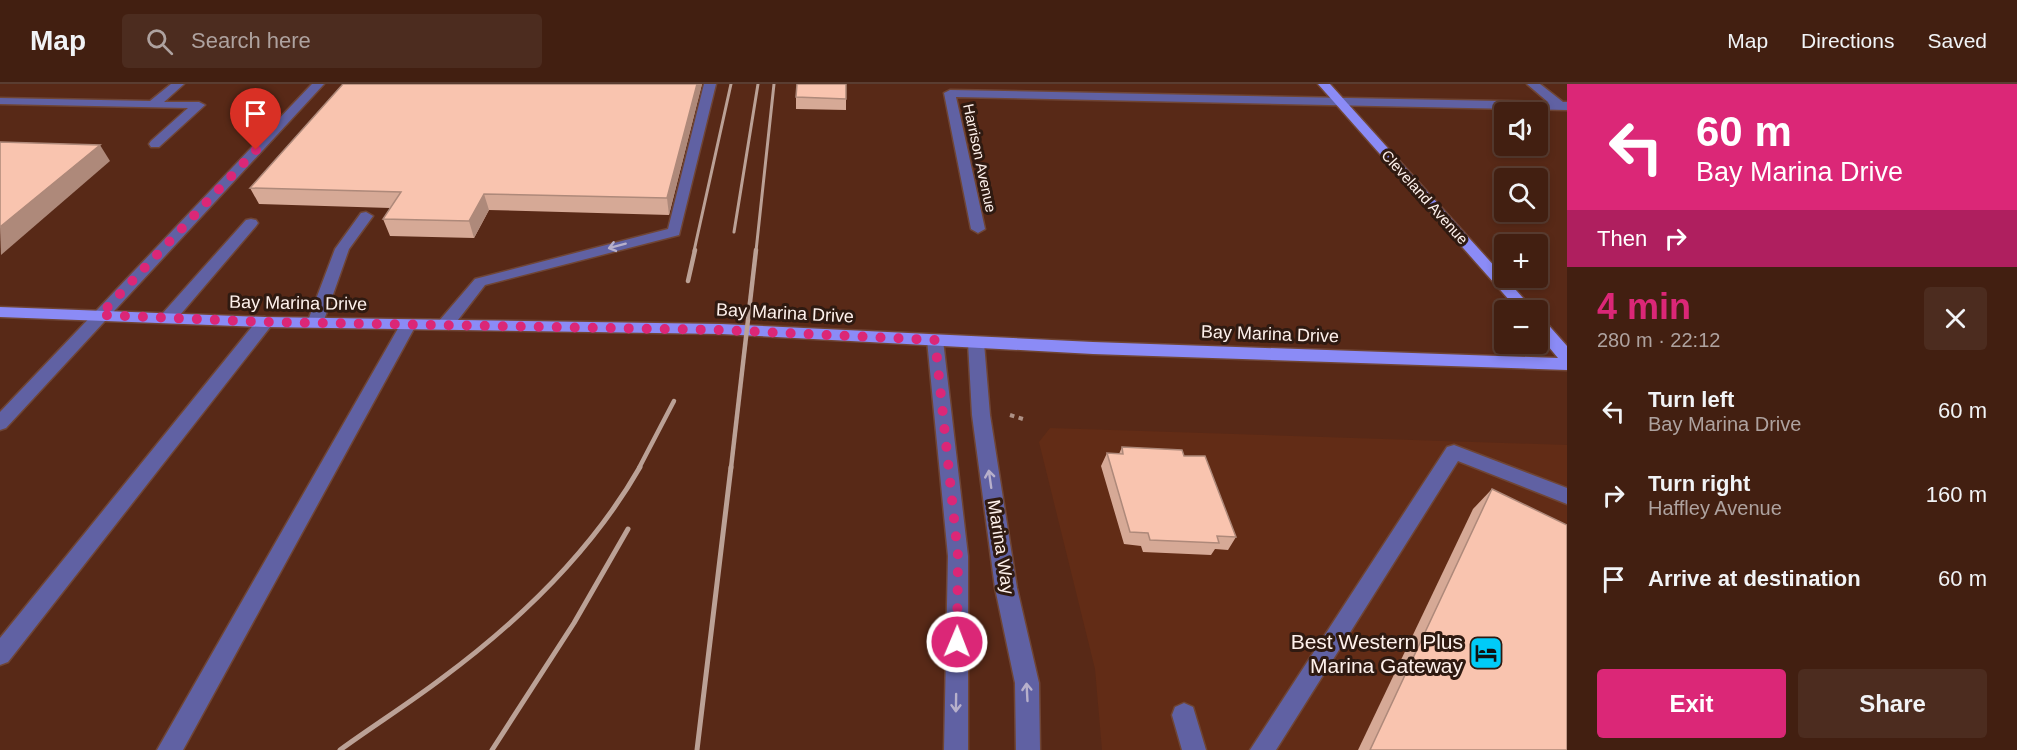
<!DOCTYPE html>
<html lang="en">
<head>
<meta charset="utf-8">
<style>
  :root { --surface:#421f11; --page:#4c2c1f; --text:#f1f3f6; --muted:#aea29f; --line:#5a3d31; --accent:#db2777 }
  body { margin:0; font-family:Helvetica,sans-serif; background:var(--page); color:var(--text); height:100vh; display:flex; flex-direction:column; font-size:22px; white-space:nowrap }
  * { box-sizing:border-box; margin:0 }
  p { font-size:20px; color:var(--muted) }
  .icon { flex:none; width:33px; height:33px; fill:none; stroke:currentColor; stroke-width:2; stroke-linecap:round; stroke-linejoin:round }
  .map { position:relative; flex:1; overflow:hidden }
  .panel { display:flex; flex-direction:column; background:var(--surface); width:450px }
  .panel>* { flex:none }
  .guide { background:#db2777; color:#fff; overflow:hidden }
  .fabs { position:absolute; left:1494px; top:18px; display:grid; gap:12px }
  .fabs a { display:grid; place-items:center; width:54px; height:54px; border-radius:6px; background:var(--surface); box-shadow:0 3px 9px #0003,0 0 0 2px var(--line); font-size:30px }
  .pin { position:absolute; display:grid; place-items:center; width:51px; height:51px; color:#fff; margin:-62px -26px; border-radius:50% 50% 50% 0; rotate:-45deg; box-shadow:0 0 6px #0007 }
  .pin .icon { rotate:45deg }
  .me { position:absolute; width:66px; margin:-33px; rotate:1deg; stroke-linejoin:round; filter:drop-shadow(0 0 4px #0008) }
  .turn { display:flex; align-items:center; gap:21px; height:126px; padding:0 30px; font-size:27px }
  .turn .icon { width:78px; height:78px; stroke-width:2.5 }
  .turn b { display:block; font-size:42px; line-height:51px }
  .then { display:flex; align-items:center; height:57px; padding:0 30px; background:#0003; gap:12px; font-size:22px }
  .round { display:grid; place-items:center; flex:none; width:63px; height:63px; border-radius:6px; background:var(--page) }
  .overview { display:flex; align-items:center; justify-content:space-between; height:102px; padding:0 30px }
  h1 { font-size:36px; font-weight:700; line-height:45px; color:var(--accent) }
  .action { display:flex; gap:12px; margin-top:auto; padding:12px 30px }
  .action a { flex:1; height:69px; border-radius:6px; background:var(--accent); color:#fff; font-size:24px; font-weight:700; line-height:69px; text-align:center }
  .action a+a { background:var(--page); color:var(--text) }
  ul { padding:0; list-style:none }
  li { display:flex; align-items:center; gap:18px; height:84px; padding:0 30px }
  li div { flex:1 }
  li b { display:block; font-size:22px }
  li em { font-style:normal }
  header { display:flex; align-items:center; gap:36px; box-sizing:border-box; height:84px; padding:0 30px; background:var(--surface); border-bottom:2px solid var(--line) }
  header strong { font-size:28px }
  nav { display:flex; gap:33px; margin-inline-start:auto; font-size:21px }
  .search { width:420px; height:54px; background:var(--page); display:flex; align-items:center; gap:15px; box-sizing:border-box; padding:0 21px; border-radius:6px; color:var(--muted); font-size:22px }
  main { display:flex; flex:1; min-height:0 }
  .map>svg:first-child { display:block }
</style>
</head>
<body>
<header>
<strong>Map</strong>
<div class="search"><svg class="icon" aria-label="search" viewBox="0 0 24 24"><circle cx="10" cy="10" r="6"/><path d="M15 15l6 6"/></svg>Search here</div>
<nav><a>Map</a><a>Directions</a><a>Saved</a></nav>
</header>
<main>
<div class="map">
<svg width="1567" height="666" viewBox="0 0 1567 666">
  <rect width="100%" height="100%" fill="#582917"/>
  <!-- built -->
  <polygon fill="#622c16" points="1050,344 1567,361 1567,666 1102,666 1095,585 1039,358"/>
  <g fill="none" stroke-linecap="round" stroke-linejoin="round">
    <defs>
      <g id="minor">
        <polygon points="171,0 184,0 164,18 199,18 205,21 159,63 151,63 149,60 151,57 188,24 0,20 0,14 150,17"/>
        <polygon points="312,0 324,0 6,344 0,346 0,328"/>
        <polygon points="704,0 716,0 679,151 485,201 451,245 439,245 437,241 439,237 475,195 668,145"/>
        <polygon points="1527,0 1540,0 1563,18 1567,18 1567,26 956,13 985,145 978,149 971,145 944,9 950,6 1548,18"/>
        <polygon points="366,128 373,132 349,165 323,239 321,243 309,243 307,239 335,165 361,129"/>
        <polygon points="251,135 256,136 258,139 256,142 174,238 162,238 160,234 162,230 246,136"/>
        <polygon points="265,233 273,238 271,242 8,578 0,581 0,554 259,234"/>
        <polygon points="408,236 414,237 416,241 183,666 157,666 400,241 402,237"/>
        <polygon points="935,251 941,252 943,256 968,472 968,666 944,666 948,472 927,256 929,252"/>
        <polygon points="976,254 982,255 984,259 990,331 1017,504 1039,599 1040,666 1016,666 1015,599 995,504 972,331 968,259 970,255"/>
        <polygon points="1454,361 1567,404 1567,420 1458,377 1276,666 1250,666 1447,363"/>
        <polygon points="1184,619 1193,623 1206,666 1182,666 1172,631 1175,623"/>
      </g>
      <g id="major">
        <polygon points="1318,0 1330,0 1534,226 1518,226"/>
        <polygon points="0,223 265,233 721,240 1093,258 1558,274 1538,250 1538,235 1544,236 1567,262 1567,286 1093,270 721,250 265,243 0,233"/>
      </g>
    </defs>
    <!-- minor casing -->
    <use href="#minor" stroke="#6f4535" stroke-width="3"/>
    <!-- major casing -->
    <use href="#major" stroke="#6f4535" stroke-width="3"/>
    <!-- path -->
    <polyline stroke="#ad9085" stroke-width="4" stroke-dasharray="4.5 4.5" stroke-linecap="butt" points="1010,331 1023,335"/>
    <!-- minor -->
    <use href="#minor" fill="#6061a3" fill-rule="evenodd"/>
    <!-- major -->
    <use href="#major" fill="#8b8bf6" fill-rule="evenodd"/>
    <!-- rail-far2 -->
    <g stroke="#bba196" stroke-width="3">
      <polyline points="734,148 758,0"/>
      <polyline points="694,167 731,0"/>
      <polyline points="756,167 774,0"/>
    </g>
    <!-- rail-far1 -->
    <g stroke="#bba196" stroke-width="4.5">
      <polyline points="688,197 695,166"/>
      <polyline points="639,384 674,317"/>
      <polyline points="731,384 756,166"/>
    </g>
    <!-- rail -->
    <g stroke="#bba196" stroke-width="5">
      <path d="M340,666C373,642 408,620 441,595C518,538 592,467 640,383"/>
      <polyline points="492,666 574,539 628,445"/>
      <polyline points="697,666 731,383"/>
    </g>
  </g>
  <!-- wall -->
  <g fill="#d6a996">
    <polygon points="702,0 669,131 489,126 474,154 390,152 383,135 390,124 259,120 250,104"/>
    <polygon points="796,13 846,15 846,26 796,25"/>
    <polygon points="1122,363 1184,372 1236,453 1228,466 1215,465 1211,471 1143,468 1141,462 1124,460 1101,382 1107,369 1119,370"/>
    <polygon points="1492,405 1567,666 1358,666 1473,425"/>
  </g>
  <!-- shaded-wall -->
  <g fill="#ae897a">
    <polygon points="697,0 702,0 669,131 667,114"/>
    <polygon points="100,61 110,77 1,171 0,143"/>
    <polygon points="484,110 489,126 474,154 469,137"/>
  </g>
  <!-- building -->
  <g fill="#f9c4af" stroke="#ae897a" stroke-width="1.5">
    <polygon points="343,0 697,0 667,114 484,110 469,137 383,135 401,108 250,104"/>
    <polygon points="797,0 846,0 846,15 796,13"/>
    <polygon points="0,58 100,61 0,143"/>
    <polygon points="1122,363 1182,366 1184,372 1205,372 1236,453 1217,452 1219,459 1150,456 1148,449 1130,448 1107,369 1123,370"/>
    <polygon points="1492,405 1567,441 1567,666 1370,666"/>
  </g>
  <!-- one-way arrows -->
  <defs><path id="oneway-shaft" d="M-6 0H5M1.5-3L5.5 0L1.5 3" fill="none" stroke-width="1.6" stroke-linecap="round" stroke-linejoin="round" transform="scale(1.5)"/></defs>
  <g stroke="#b7b0cb">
    <use href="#oneway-shaft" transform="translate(617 162) rotate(165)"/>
    <use href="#oneway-shaft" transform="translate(990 395) rotate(-98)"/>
    <use href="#oneway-shaft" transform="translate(1027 608) rotate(-93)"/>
    <use href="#oneway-shaft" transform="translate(956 619) rotate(91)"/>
  </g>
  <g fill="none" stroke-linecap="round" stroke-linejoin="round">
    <!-- route -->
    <polyline stroke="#db2777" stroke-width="10" stroke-dasharray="0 18" points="256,66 100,231 265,238 721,246 935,256 958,472 957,558"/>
  </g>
  <!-- icons -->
  <defs>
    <symbol id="hotel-square" viewBox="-11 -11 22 22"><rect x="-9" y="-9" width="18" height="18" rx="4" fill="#00cbf8" stroke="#2f1a11"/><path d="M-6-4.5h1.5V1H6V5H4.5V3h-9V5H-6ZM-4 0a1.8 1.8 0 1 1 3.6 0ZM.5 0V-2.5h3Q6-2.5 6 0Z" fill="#111"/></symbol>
  </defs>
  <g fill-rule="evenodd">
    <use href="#hotel-square" x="1467" y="550" width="38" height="38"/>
  </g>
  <g text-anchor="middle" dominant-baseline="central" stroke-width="6" stroke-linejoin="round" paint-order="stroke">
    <!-- far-street labels -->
    <g font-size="15" fill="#fef1ec" stroke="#2f1a11">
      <text transform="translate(980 74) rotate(78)">Harrison Avenue</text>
      <text transform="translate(1425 113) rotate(48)">Cleveland Avenue</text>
    </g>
    <!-- street labels -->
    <g font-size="18" fill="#fef1ec" stroke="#2f1a11">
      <text transform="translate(298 219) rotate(1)">Bay Marina Drive</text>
      <text transform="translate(785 229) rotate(3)">Bay Marina Drive</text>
      <text transform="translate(1270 250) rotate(2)">Bay Marina Drive</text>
      <text transform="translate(1001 463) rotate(81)">Marina Way</text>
    </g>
    <!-- near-poi labels -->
    <g font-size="21" fill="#fef1ec" stroke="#2f1a11" text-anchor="end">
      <text x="1463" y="557">Best Western Plus<tspan x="1463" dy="24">Marina Gateway</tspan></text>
    </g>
  </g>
</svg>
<div class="fabs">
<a><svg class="icon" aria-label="sound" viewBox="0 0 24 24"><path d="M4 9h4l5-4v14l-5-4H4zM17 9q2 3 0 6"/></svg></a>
<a><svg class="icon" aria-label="search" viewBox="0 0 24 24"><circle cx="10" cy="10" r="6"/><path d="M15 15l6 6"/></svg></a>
<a>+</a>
<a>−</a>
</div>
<div class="pin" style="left:256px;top:66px;background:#d93025"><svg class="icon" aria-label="arrive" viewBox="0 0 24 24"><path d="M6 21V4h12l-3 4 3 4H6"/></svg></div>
<svg class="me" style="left:957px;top:558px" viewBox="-20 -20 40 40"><circle r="17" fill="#db2777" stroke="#fff" stroke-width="3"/><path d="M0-11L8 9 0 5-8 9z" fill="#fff"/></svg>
</div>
<section class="panel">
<div class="guide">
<div class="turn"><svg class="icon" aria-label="left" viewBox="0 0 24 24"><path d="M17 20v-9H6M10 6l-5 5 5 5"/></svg><div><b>60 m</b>Bay Marina Drive</div></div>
<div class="then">Then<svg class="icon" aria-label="right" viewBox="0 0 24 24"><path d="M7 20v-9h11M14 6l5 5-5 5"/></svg></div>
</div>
<div class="overview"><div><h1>4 min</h1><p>280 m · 22:12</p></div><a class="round"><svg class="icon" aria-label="close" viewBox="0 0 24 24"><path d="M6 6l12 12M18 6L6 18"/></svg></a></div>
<ul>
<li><svg class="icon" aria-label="left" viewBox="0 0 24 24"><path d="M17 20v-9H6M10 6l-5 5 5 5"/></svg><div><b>Turn left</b><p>Bay Marina Drive</p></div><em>60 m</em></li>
<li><svg class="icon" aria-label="right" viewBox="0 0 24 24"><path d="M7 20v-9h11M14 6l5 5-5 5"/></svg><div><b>Turn right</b><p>Haffley Avenue</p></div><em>160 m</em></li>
<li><svg class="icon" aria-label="arrive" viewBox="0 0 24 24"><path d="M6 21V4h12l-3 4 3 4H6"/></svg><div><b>Arrive at destination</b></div><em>60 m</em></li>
</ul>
<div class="action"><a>Exit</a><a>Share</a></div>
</section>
</main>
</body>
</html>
